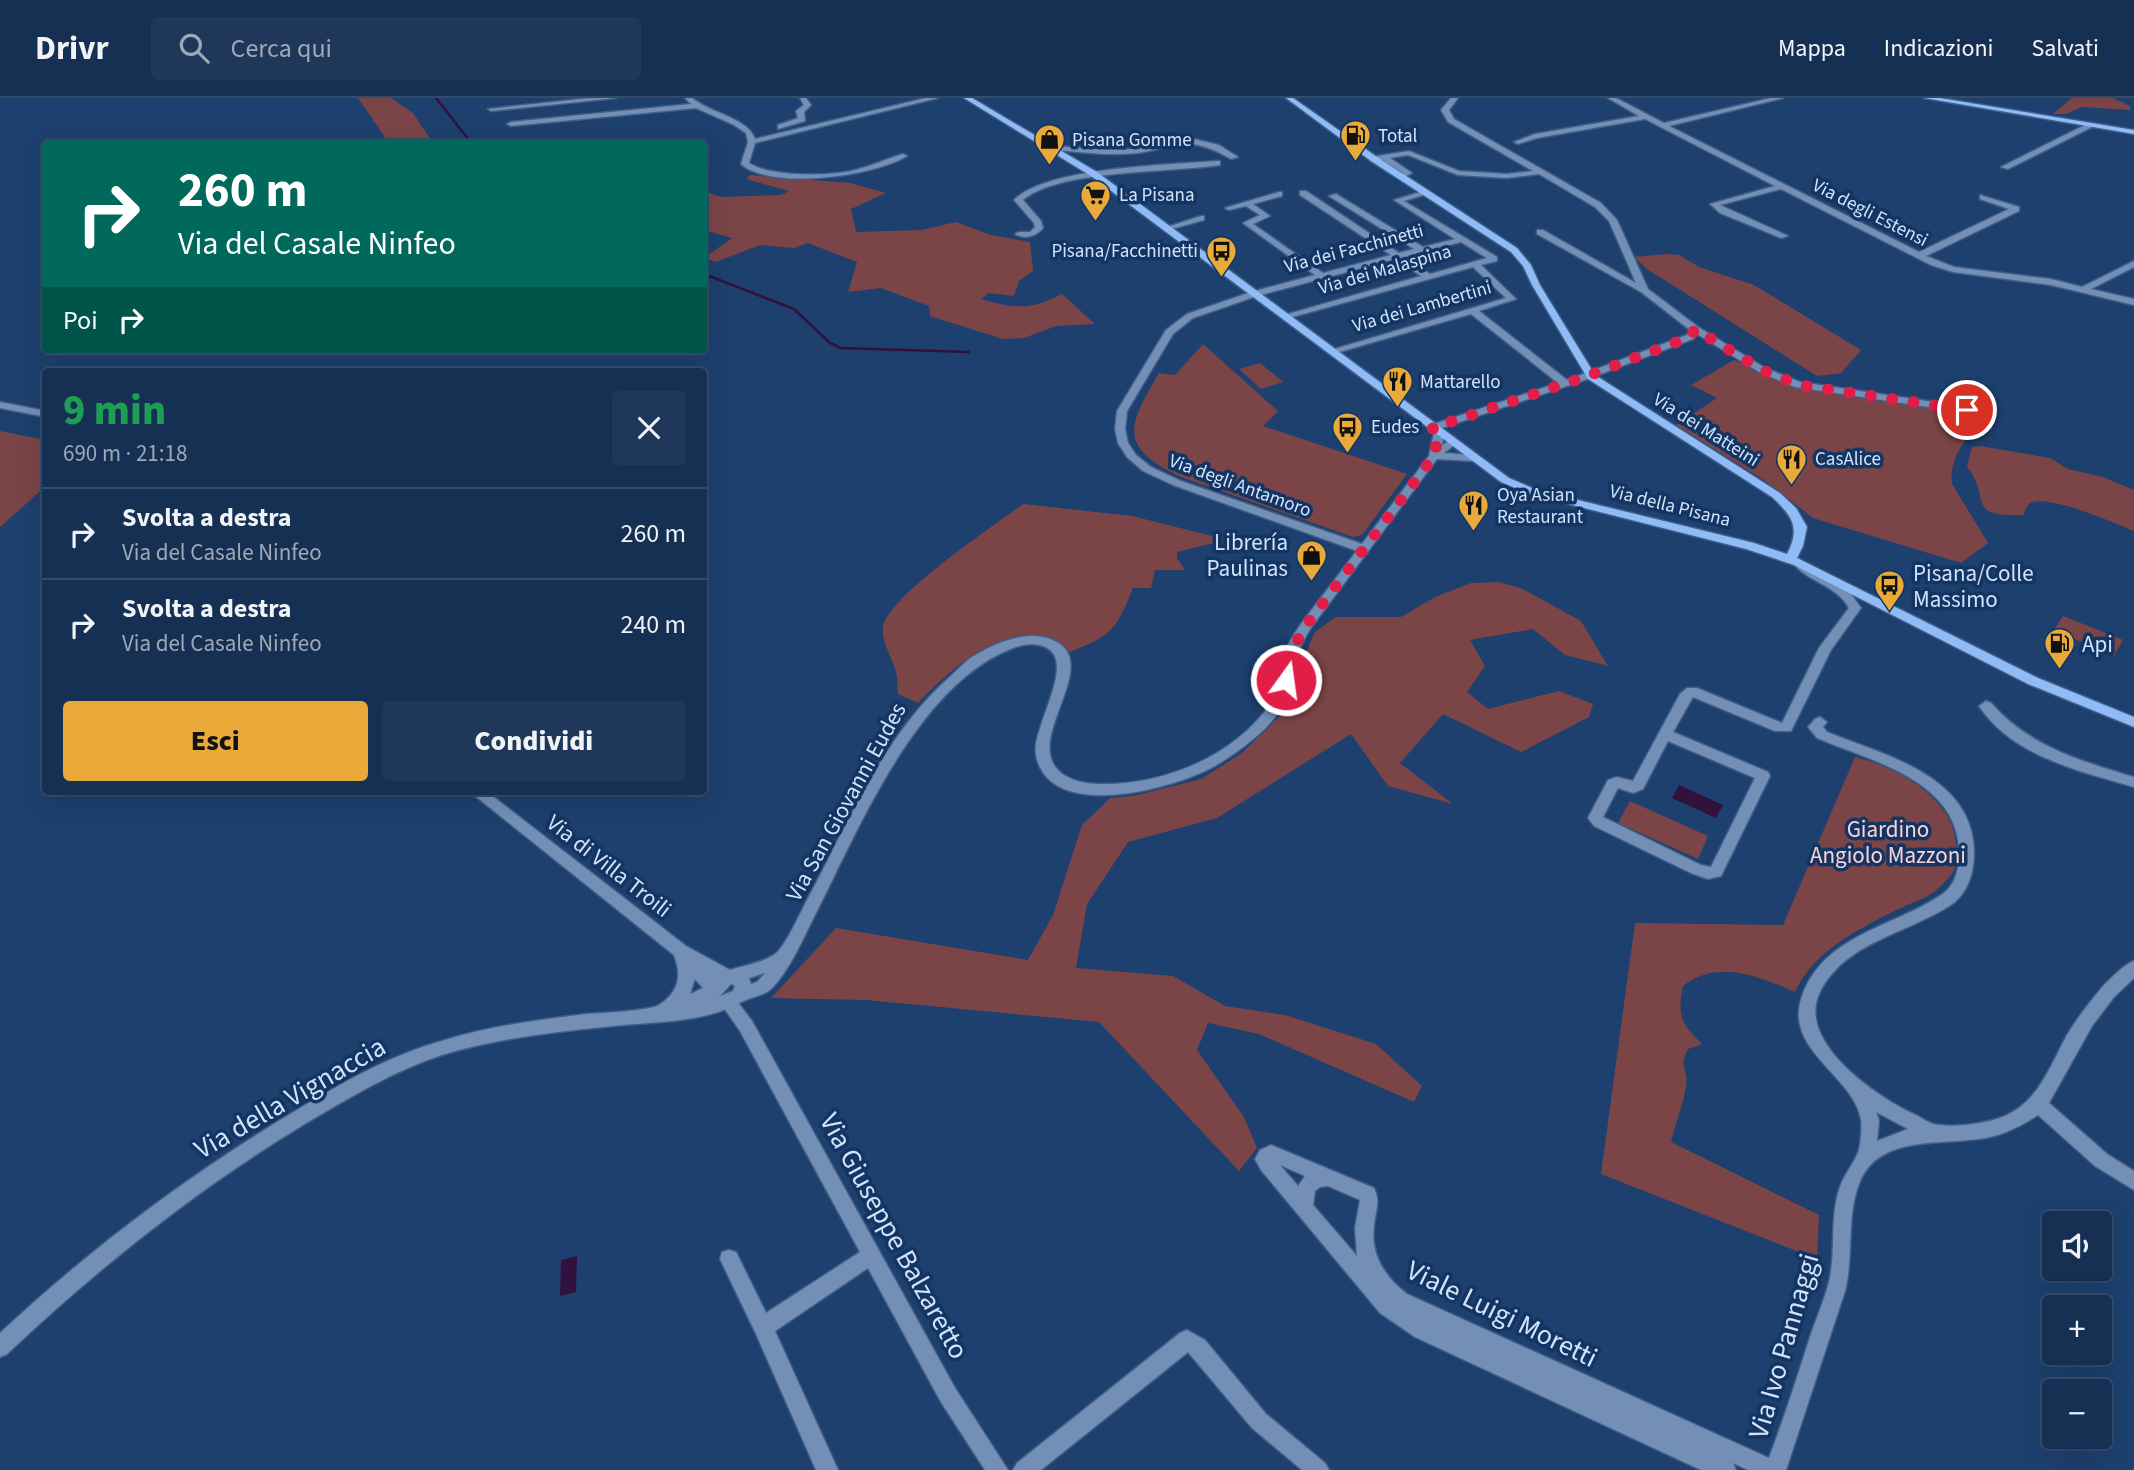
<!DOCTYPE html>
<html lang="it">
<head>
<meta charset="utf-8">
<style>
  :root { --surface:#163053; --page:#1f385a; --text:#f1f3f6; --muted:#9ea9b8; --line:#354b6a; --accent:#eaaa39 }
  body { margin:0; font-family:"Source Sans 3",sans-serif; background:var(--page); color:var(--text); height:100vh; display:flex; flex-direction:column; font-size:26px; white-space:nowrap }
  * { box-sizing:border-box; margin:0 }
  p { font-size:23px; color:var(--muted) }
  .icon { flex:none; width:38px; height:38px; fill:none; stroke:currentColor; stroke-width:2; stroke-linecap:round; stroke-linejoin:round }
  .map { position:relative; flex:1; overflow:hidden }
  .details { position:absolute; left:42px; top:270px; width:665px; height:427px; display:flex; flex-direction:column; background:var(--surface); border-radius:7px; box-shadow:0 7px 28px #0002,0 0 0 2px var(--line) }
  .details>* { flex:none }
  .guide { position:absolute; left:42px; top:42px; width:665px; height:214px; border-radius:7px; box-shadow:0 7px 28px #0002,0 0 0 2px var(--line); background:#00695c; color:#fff; overflow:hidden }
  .buttons { position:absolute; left:2042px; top:1113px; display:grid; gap:14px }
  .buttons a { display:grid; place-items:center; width:70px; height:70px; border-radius:7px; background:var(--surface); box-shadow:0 7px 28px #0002,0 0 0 2px var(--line); font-size:35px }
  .pin { position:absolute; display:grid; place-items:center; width:60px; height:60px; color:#fff; margin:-30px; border:4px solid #fff; border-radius:50%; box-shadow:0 2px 7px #0007 }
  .me { position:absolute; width:77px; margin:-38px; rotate:14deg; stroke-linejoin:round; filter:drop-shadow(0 0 5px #0008) }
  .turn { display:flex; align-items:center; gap:24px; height:147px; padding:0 21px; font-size:32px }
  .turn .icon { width:91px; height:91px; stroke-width:2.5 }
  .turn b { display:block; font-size:49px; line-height:60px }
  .then { display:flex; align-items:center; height:66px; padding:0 21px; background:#0003; gap:14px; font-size:26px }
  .round { display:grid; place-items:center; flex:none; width:74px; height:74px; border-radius:7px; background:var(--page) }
  .headline { display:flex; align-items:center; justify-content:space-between; height:119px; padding:0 21px }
  h1 { font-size:42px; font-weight:800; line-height:52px; color:#1e9e55 }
  .cta { display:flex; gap:14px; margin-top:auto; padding:14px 21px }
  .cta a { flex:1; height:80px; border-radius:7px; background:var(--accent); color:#111; font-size:28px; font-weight:800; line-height:80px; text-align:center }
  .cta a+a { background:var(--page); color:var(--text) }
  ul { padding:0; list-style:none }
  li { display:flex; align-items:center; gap:21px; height:91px; padding:0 21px; border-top:2px solid var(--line) }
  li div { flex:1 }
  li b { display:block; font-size:26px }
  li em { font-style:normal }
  header { display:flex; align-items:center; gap:42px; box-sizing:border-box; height:98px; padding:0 35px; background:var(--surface); border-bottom:2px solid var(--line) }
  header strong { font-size:33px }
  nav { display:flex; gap:38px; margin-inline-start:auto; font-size:24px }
  .search { width:490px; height:63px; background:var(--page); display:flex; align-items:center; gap:18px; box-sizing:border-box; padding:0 24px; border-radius:7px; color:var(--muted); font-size:26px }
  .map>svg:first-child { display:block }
</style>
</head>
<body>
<header>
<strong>Drivr</strong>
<div class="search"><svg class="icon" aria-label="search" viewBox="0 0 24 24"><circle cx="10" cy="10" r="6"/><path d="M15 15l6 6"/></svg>Cerca qui</div>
<nav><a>Mappa</a><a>Indicazioni</a><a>Salvati</a></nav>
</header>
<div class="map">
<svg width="2134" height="1372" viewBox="0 0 2134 1372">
  <rect width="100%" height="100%" fill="#1d406f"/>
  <!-- green -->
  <g fill="#7b4548">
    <polygon points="358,0 391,0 413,15 433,45 377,45 385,39"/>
    <polygon points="2072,0 2113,0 2130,8 2130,12 2082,9 2066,16 2053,16"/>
    <path d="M750,77L850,85L886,95L851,111L856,134L922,132L956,124L991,137L1030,144L1033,173L1019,183L1014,198L989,195L981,201C1015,211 1031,212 1062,196L1095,226L1056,228L1024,240L1003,241L930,218L929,208L881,190L848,194L857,164L808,145L794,150L760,147L716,164L704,160L732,140L704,132V93L721,99L781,97L789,93L746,81Z"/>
    <polygon points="1666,156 1679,157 1699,169 1754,187 1861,252 1841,275 1817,278 1647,171 1634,159"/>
    <path d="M1203,246L1278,313L1263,328L1407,376L1362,437L1353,439L1181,379C1117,349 1128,328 1159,275L1175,277Z"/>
    <path d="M1734,262L1798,290L1878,300L1971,318L1981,327C1963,341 1949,363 1952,386L1988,445L1961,465L1813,420L1764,382L1676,327L1717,300L1691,287Z"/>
    <polygon points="1260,265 1283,284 1261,291 1239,271"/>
    <polygon points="0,333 45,342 46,388 0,429"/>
    <path d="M1980,348L2050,360L2068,371L2103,379L2134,392V433C2112,424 2055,399 2033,404C2026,406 2026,412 2023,417C1963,419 1993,401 1967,369L1972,349Z"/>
    <path d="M1023,406L1132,418L1220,440L1214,445L1177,454V460L1185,472H1155L1151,490H1133C1116,532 1113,537 1070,554C1016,511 955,566 918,605L898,596C897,589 898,581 896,574C893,560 881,545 883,529C888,498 995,427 1023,406Z"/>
    <polygon points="1499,484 1523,491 1581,523 1608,568 1565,557 1533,531 1470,542 1485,568 1467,594 1488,611 1559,593 1593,606 1589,619 1521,654 1443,616 1400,665 1453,706 1388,688 1351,636 1217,720 1128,744 1087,806 1076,870 1173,878 1225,908 1285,917 1376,946 1422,988 1414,1004 1259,936 1208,925 1197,952 1244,1019 1257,1050 1239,1073 1099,924 866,902 771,900 836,830 1028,862 1053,817 1082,727 1110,700 1133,698 1201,681 1242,655 1288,610 1305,556 1315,534 1336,519 1401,519 1435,499 1471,485"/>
    <polygon points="2063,518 2123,542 2114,558 2054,532"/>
    <path d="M1855,659C1890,668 1922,684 1944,713C1955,726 1961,758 1953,774C1950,779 1943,786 1939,790C1930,799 1913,804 1901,810C1862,829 1814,852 1795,894C1758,878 1717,861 1683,888C1677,917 1681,926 1702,946L1688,951C1678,969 1689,973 1686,989C1683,1007 1675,1026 1671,1044L1819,1117L1817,1161L1601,1076L1635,825L1783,827Z"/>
    <polygon points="1630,703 1708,738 1698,761 1618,725"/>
  </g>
  <!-- water -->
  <g fill="#32113d">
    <polygon points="1679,687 1723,707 1716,720 1672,700"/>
    <polygon points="577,1158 576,1194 560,1198 561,1162"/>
  </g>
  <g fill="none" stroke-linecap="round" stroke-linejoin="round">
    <!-- stream -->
    <g stroke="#32113d" stroke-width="2.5">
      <polyline points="436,0 472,46"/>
      <polyline points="704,176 794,211 830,245 841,250 969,254"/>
    </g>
    <defs>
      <g id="minor">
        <polygon points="590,0 616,0 491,13 488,11"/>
        <path d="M685,0H692C710,15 748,20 755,41L926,0H938L755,45L749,65C770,79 827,78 851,73C869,69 886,61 903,56L907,58C874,78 772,93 741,66L748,44L746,35L734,27L696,10L511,28L507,26L511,24L691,6Z"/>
        <polygon points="800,0 806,0 811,7 804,14 805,23 778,31 778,27 798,20 796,13 804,7"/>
        <path d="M1451,0H1458L1449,12L1454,21L1601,105L1617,122L1648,191L1698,229L1765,270L1800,284L1967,309L1972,312L1967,315L1795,289L1759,274L1697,236L1693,241L1585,282L1436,332H1428V328L1558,285L1471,216L1336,255L1328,253L1506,200L1473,169L1289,220L1281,218L1421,178L1396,161L1257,198L1193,220L1173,236L1127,313L1125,331L1128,345L1136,357L1151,369L1181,383L1368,448V454H1360L1173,387L1143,373L1127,359L1118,345L1115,331L1117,313L1166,232L1187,216L1251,194L1315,177L1243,125L1260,117L1246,108L1229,112L1225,110L1279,94H1282V98L1253,106L1270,118L1253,126L1323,175L1391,157L1300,97V93H1306L1399,155L1414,151L1329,98L1336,96L1423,149L1455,141L1394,102L1427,92V96L1404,103L1497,159V163L1481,167L1516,201L1479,213L1567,282L1687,237L1690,232L1641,194L1537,136V132H1543L1636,185L1609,123L1595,109L1539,76L1507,80L1458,77L1408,57L1390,60L1412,75L1401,81L1397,79L1403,75L1382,62L1371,63V59L1409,53L1459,73L1507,76L1533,73L1448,24L1441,12ZM1461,144L1487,160L1430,176L1404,159Z"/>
        <polygon points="1608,0 1616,0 1664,25 1771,0 1783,0 1669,28 1919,154 2009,111 1980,101 1980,97 2019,109 2019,113 1926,158 1954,169 2051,181 2082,189 2134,163 2134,169 2091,191 2134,201 2134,207 2051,187 1953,174 1931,167 1781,91 1720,107 1788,138 1781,140 1720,115 1710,106 1775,88 1645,21 1537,40 1518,46 1514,44 1535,36 1639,18"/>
        <polygon points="2089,25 2096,27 2008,71 2001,69"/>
        <path d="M1190,40L1219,47L1238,59L1231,61C1180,31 1173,55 1122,56C1099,57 1075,53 1052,52L1048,50L1052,48L1124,52Z"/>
        <path d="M1217,63H1220V67C1170,75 1060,71 1023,102L1041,123L1043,130C1036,138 1025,142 1015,136L1019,134H1030L1035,129L1034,125L1014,102C1047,69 1169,67 1217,63Z"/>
        <polygon points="1201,118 1204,118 1204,122 1168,132 1164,130"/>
        <path d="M1798,460L1815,474L1849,493L1861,510L1831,552L1791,633H1775L1693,599L1673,634L1768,674L1770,678L1721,778L1708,781L1691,775L1594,728L1588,720L1608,682L1617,679L1633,683L1680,596L1687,590H1697L1782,625L1819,550L1849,510C1837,487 1807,484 1792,464ZM1668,643L1755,680L1711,769L1701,767L1603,719L1618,690L1633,695L1643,691Z"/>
        <path d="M1986,603L1991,605C2029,648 2080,663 2134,679V689C2080,673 2013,659 1979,608Z"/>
        <path d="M1820,619L1827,624L1823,629L1827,634C1883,657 1974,677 1974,755C1974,773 1969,791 1955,804C1912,835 1846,842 1820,894C1795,944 1878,1000 1916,1017C1923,1021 1932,1027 1940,1027C1956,1029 1977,1026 1993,1022C2036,1011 2048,972 2067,937C2078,919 2091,902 2105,886C2114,878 2123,867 2134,863V880L2114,899L2092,928L2049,1005L2107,1056L2134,1073V1092L2095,1068L2038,1017C2024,1026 2010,1034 1994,1038C1951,1050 1879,1032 1859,1086C1846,1120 1854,1158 1845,1193L1786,1372H1748L1733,1365L1736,1372H1701L1415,1239L1380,1215L1261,1072L1255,1061L1260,1052L1271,1047L1374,1090C1381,1104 1375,1114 1374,1128C1370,1157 1385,1179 1407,1196L1769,1360C1784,1320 1797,1280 1810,1239C1816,1221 1824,1203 1829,1184C1836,1155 1830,1124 1838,1095C1843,1077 1850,1072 1857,1057C1861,1050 1862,1029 1861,1021C1853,977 1783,952 1802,898C1825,835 1896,829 1944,795C1956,785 1959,771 1959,756C1960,682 1870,663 1817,640L1808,629L1815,621ZM1876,1014L1908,1031L1877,1043L1879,1022ZM1280,1067L1305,1078L1298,1088ZM1328,1088L1360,1102L1355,1130L1357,1158L1313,1107L1315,1093L1320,1089Z"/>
        <polygon points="727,896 733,898 752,923 955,1290 1008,1372 985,1372 941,1304 868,1170 775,1233 838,1372 816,1372 756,1236 720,1161 722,1154 729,1152 736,1154 766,1215 860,1154 740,933 719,903 721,898"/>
        <polygon points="1187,1232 1205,1242 1266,1316 1325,1365 1329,1372 1302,1372 1252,1330 1188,1254 1041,1372 1013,1372 1017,1365 1180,1235"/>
      </g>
      <g id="tertiary">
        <polygon points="0,304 46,313 46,319 0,310"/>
        <path d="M1439,332L1444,335L1442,347L1453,341L1458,344L1444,355L1472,357L1477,360L1472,363L1437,361L1310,531C1304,542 1298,552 1295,564C1292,576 1292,588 1287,600C1274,629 1241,652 1215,668C1176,690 1049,726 1036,657C1031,629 1080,561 1043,548C1035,545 1024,546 1016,549C920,582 860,728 817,813C805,836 790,873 771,891C763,898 755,898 746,902C738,905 731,910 721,913C687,925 648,924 613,928C556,934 497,940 442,957C393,973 347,1001 303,1027C196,1092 98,1170 7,1256L0,1259V1235C89,1152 187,1078 292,1015C340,986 390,957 445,942C491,928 538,922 586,916C600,915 649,913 659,907C679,894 682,878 674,857L469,693H486L686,848L730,872C744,867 763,865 775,856C786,849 804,806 812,793C851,718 887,633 952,577C958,571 965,564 972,559C993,546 1022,533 1047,540C1107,558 1031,631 1054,667C1063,682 1085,686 1101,686C1164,687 1235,658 1271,605C1280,591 1279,574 1283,559C1287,547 1294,536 1301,526L1429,358L1434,335ZM765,875L757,884L751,886L749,880ZM695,881L703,890L690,896ZM731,886L735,888L733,893L709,902L720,898Z"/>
      </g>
      <g id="secondary">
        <path d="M964,0H972L1097,74L1509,380L1537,392L1754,445L1787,456C1801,429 1792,418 1772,399L1588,281L1532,187L1523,168L1511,154L1371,63L1286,0H1293L1377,59L1517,150L1531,167L1540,187L1595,277L1780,395L1796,410L1807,429L1803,448L1797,460L2038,580L2134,619V629L2028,586L1794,467L1746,451L1529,396L1501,384L1091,78Z"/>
        <polygon points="1924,0 1940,0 2134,32 2134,36"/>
      </g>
    </defs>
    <!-- minor casing -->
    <use href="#minor" stroke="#3e5d88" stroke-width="3"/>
    <!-- tertiary casing -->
    <use href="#tertiary" stroke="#3e5d88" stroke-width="3"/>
    <!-- secondary casing -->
    <use href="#secondary" stroke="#3e5d88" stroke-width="3"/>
    <!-- minor -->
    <use href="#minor" fill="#748fb5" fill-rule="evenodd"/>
    <!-- tertiary -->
    <use href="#tertiary" fill="#748fb5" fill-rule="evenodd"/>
    <!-- secondary -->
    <use href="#secondary" fill="#8fbbf7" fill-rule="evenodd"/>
  </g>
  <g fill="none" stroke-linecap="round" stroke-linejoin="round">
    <!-- route -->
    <polyline stroke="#e11d48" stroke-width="12" stroke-dasharray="0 21.6" points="1286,582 1291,554 1305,529 1434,358 1439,335 1432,330 1582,280 1690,239 1695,231 1762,272 1798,287 1967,312"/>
  </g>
  <!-- icons -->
  <defs>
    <symbol id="fuel-pin" viewBox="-11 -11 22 30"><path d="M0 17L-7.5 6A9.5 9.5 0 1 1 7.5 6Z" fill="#eaaa39" stroke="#123563"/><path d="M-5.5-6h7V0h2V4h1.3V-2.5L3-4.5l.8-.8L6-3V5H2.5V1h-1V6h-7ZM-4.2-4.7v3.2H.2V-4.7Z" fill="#111"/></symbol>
    <symbol id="shop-pin" viewBox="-11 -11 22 30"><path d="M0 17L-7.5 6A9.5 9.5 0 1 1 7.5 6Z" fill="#eaaa39" stroke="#123563"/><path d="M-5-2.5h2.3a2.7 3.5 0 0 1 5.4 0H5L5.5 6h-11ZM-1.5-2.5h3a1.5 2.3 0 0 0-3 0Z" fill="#111"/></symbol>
    <symbol id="supermarket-pin" viewBox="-11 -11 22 30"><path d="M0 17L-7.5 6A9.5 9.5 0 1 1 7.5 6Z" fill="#eaaa39" stroke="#123563"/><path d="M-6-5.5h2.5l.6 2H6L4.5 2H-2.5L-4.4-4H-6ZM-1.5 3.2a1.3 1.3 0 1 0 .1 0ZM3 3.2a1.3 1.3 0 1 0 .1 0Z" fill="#111"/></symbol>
    <symbol id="bus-pin" viewBox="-11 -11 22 30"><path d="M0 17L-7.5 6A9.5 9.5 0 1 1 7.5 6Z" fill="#eaaa39" stroke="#123563"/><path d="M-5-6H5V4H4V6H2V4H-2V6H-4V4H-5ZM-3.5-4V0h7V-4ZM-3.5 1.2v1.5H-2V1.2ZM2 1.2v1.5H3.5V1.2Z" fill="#111"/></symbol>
    <symbol id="restaurant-pin" viewBox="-11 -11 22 30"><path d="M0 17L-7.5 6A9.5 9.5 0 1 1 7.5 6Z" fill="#eaaa39" stroke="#123563"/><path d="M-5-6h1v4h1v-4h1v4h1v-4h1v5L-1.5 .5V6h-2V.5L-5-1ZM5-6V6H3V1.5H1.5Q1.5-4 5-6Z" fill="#111"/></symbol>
  </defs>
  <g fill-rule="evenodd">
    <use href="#fuel-pin" x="1338" y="20" width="35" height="47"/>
    <use href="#shop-pin" x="1032" y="24" width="35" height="47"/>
    <use href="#supermarket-pin" x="1078" y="80" width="35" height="47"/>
    <use href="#bus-pin" x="1204" y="136" width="35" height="47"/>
    <use href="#restaurant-pin" x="1380" y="266" width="35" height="47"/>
    <use href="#bus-pin" x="1330" y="312" width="35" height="47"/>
    <use href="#restaurant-pin" x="1774" y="344" width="35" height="47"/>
    <use href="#restaurant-pin" x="1456" y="390" width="35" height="47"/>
    <use href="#shop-pin" x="1294" y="440" width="35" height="47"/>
    <use href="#bus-pin" x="1872" y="470" width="35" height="47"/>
    <use href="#fuel-pin" x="2042" y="528" width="35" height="47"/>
  </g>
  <g text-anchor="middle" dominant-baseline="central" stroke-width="7" stroke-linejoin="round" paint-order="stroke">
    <!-- far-poi labels -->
    <g font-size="19" fill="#d2e2fa" stroke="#123563" text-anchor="start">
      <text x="1378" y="38">Total</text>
      <text x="1072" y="42">Pisana Gomme</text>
      <text x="1119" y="97">La Pisana</text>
      <text x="1198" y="153" text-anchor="end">Pisana/Facchinetti</text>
      <text x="1420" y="284">Mattarello</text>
      <text x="1371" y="329">Eudes</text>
      <text x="1815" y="361">CasAlice</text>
      <text x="1497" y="397">Oya Asian<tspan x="1497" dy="22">Restaurant</tspan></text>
    </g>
    <!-- far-street labels -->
    <g font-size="19" fill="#d2e2fa" stroke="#123563">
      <text transform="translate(1870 115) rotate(27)">Via degli Estensi</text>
      <text transform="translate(1354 151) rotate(-15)">Via dei Facchinetti</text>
      <text transform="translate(1385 172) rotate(-16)">Via dei Malaspina</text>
      <text transform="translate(1422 209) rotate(-16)">Via dei Lambertini</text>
      <text transform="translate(1706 332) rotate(32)">Via dei Matteini</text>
      <text transform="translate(1240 388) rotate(20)">Via degli Antamoro</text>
      <text transform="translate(1670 408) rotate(14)">Via della Pisana</text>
    </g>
    <!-- poi labels -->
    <g font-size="23" fill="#d2e2fa" stroke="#123563" text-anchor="start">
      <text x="1288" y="444" text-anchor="end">Librería<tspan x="1288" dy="26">Paulinas</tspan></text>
      <text x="1913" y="475">Pisana/Colle<tspan x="1913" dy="26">Massimo</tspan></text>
      <text x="2082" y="546">Api</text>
    </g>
    <!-- street labels -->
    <g font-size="23" fill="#d2e2fa" stroke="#123563">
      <text transform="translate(846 704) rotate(-61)">Via San Giovanni Eudes</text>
      <text transform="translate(609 768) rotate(38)">Via di Villa Troili</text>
    </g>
    <!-- park labels -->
    <g font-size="23" fill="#fcd3d4" stroke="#123563">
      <text x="1888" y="731">Giardino<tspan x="1888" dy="26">Angiolo Mazzoni</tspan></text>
    </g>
    <!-- near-street labels -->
    <g font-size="28" fill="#d2e2fa" stroke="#123563">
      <text transform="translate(290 1000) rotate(-30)">Via della Vignaccia</text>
      <text transform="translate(894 1138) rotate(61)">Via Giuseppe Balzaretto</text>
      <text transform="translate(1502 1216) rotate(26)">Viale Luigi Moretti</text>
      <text transform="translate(1784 1248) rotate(-74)">Via Ivo Pannaggi</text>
    </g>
  </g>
</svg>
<div class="buttons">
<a><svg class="icon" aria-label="sound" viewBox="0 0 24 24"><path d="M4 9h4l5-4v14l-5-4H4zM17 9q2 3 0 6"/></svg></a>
<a>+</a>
<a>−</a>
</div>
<div class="pin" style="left:1967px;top:312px;background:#d93025"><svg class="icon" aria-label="arrive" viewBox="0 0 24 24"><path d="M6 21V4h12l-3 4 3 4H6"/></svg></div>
<svg class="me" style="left:1286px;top:582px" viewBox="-20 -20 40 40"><circle r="17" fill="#e11d48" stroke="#fff" stroke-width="3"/><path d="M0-11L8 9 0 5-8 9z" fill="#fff"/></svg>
<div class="guide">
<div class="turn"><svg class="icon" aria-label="right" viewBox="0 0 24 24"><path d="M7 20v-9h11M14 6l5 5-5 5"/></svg><div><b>260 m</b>Via del Casale Ninfeo</div></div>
<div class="then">Poi<svg class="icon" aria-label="right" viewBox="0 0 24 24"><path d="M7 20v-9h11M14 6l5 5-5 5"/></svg></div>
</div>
<section class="details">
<div class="headline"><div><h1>9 min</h1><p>690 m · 21:18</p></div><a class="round"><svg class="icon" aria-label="close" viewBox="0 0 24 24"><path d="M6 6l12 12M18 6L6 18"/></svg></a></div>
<ul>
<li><svg class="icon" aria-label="right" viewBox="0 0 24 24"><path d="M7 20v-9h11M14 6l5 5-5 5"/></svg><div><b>Svolta a destra</b><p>Via del Casale Ninfeo</p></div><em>260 m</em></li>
<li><svg class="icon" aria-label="right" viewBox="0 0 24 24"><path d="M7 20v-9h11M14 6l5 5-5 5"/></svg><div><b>Svolta a destra</b><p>Via del Casale Ninfeo</p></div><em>240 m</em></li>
</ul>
<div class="cta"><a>Esci</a><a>Condividi</a></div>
</section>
</div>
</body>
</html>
